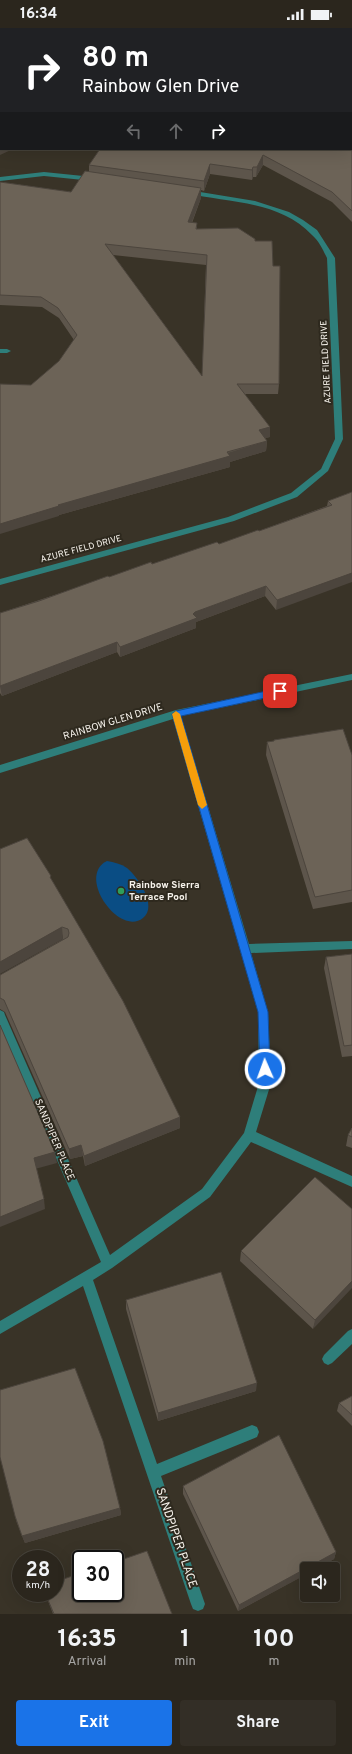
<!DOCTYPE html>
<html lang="en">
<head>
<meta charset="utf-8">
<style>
  :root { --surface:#2b261d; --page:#332e26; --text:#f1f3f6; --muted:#a6a5a4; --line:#47433b; --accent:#1a73e8 }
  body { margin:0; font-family:Overpass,sans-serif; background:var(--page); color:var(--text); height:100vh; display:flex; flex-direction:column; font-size:15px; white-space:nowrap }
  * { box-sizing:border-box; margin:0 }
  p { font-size:13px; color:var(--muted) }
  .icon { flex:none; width:22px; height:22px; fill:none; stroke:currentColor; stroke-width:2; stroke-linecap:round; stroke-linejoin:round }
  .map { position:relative; height:1586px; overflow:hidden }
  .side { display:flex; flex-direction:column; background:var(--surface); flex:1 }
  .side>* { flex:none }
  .hud { position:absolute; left:0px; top:0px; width:352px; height:122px; box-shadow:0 4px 16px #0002,0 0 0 1px var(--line); background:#202124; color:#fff; overflow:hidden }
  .tools { position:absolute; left:300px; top:1534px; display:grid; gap:8px }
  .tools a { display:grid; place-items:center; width:40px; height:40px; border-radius:4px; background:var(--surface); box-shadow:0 4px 16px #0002,0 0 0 1px var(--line); font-size:20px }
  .speed { position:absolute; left:12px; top:1522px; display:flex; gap:8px; font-size:20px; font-weight:700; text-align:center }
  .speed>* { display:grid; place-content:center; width:52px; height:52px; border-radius:50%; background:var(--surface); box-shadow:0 4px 16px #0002,0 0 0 1px var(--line); line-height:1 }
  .speed small { font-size:10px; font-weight:400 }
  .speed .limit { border:2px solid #111; border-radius:6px; background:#fff; color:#111 }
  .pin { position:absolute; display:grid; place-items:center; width:34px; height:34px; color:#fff; margin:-17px; border-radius:8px; box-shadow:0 2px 6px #0006 }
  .me { position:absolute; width:44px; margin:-22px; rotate:358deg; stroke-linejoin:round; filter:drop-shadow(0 0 3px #0008) }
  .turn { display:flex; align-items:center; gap:14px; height:84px; padding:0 16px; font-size:18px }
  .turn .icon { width:52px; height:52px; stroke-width:2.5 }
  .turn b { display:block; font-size:28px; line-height:34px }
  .lanes { display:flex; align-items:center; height:38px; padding:0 16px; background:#0003; justify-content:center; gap:20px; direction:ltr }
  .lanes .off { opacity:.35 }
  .eta { display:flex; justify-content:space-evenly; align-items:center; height:68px; text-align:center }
  .eta b { font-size:24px; font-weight:700; line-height:28px }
  .button { display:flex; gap:8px; margin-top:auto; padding:8px 16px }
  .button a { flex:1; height:46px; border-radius:4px; background:var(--accent); color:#fff; font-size:16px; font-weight:700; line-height:46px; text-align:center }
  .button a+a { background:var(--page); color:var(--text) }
  .status { display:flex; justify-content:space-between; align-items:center; height:28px; padding:0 20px; background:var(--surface); direction:ltr }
  .status svg { height:11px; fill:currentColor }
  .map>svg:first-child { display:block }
</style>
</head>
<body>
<div class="status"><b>16:34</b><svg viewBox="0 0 49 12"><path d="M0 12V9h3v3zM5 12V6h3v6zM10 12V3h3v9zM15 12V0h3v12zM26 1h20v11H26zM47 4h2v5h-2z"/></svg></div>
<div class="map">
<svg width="352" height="1586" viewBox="0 0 352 1586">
  <rect width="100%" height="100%" fill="#393327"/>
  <!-- water -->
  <path fill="#0a4d84" d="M107,833C114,834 121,836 127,840C138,849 158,878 143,890C119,909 76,848 107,833Z"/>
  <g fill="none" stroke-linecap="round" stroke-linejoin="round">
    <!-- minor -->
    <g fill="#2e7e7a" fill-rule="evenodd">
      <polygon points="44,144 93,149 96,151 93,153 44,148 0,153 0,149"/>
      <path d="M188,162L255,173L289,184L303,192L317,202L335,230L343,411L328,443L297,469L234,493L0,557V551L228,489L291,465L321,441L335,411L327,230C323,222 319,213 312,207C279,172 228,175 186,165L185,164Z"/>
      <polygon points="0,321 7,321 11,323 7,325 0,325"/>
      <polygon points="352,646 352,652 181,688 249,916 352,913 352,921 251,925 268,984 271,1055 256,1104 352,1148 352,1159 251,1114 210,1169 112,1240 93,1252 157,1436 252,1397 257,1399 259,1404 257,1409 161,1448 205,1576 203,1581 198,1583 193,1581 191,1576 83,1258 0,1306 0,1293 101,1234 0,1000 0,982 4,984 5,987 110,1227 202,1161 244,1105 259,1055 258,984 173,691 0,745 0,737 176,682"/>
      <polygon points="352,1301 352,1316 332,1335 328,1337 324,1335 322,1331 324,1327 348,1303"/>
    </g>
  </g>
  <!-- wall -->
  <g fill="#5d554b" fill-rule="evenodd">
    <path d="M352,116V194L332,174L263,137L256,149H253L252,152L210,146L204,163L201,162V170L192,195H197V201L255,213L273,238L279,356L278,366H245L270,409L265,410L267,413L266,423L230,434V439L59,487V488L31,357L59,333L74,312L59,290L42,279L0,277V154L71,164L89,144V137ZM113,227L206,237L202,348Z"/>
    <polygon points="352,464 276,582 265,568 196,594 196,600 120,629 117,624 2,668 0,665 0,585 109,549 219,516 259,503 327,478 328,473"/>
    <polygon points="274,712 352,727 352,874 313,881 266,727 267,714 274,713"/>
    <polygon points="51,851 180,1089 180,1100 85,1138 83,1128 70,1131 5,984 0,981 0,947 63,911"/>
    <polygon points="352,926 352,1028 342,1029 324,940 326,929"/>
    <polygon points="352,1100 352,1120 346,1118 348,1107"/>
    <polygon points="352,1181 313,1301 240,1233 241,1223"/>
    <polygon points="126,1272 256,1363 158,1393 126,1281"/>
    <polygon points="352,1368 352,1398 337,1383 339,1375"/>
    <polygon points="183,1458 336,1524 334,1531 238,1583 183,1466"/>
    <polygon points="120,1480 121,1487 25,1515 17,1495 15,1488"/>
    <polygon points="45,1565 55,1565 172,1586 53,1586"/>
  </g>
  <!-- shaded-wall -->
  <g fill="#4c453d">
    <polygon points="1,101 1,111 0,112 0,102"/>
    <polygon points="1,116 1,121 13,121 0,127 0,117"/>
    <polygon points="263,127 263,137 256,149 257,139"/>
    <polygon points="210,136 210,146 204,163 204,153"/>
    <polygon points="253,139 253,149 252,152 252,142"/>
    <polygon points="201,160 201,170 188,204 188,194"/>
    <polygon points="270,399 270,409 258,412 259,402"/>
    <polygon points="267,413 266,423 230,434 230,439 59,487 59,488 0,506 0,496 58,477"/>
    <polygon points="352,545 352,554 276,582 277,572"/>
    <polygon points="266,558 265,568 196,594 196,600 120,629 120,619 193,586 195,584"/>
    <polygon points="117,614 117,624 2,668 0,658"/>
    <polygon points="62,899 63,911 0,946 0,934"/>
    <polygon points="180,1089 180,1100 85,1138 84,1128"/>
    <polygon points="81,1117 83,1128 70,1131 69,1121"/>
    <polygon points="55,1124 57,1135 35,1141 34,1130"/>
    <polygon points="44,1171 45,1181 0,1199 0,1189"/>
    <polygon points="352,1253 352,1260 313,1301 315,1292"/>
    <polygon points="257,1355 256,1363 158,1393 158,1385"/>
    <polygon points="120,1480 121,1487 25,1515 22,1508"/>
    <polygon points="336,1524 334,1531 316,1541 307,1541 307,1546 238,1583 239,1577"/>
  </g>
  <!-- building -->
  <g fill="#6c6357" stroke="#4c453d" fill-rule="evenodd">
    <polygon points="1,66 1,101 0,102 0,67"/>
    <polygon points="351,115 352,116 352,183 332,164 263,127 257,139 253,139 252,142 210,136 204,153 89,137 100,121 351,121"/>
    <path d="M85,143L201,160L188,194L197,195L196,201L238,200L255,211V213H272L273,238H280L279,356H237L270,399L259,402L267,413L227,424L230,428L58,477L59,478L0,496V356L31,357L59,333L77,307L58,280L41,269L0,267V154L71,164ZM105,216L207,227L202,348Z"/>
    <polygon points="352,464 352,545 277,572 266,558 195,584 193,586 197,590 120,619 117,614 0,658 0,585 39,573 108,548 109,549 151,534 152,536 217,514 219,516 258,502 259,503 332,477 328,473"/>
    <polygon points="343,701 352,727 352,862 315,869 267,714 274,713 274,712"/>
    <polygon points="27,810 51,848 50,849 123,973 180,1089 84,1128 81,1117 69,1121 4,972 0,970 0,947 68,909 69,905 68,901 62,899 0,934 0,821"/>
    <polygon points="352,926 352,1017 344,1018 326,929"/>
    <polygon points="0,997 55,1124 34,1130 44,1171 0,1189"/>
    <polygon points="352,1100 352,1109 348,1107"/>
    <polygon points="315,1149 352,1181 352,1253 315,1292 241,1223"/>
    <polygon points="221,1244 257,1355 158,1385 126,1272"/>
    <polygon points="75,1340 103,1413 120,1480 22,1508 15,1488 0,1429 0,1362"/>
    <polygon points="352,1368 352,1387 339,1375"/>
    <polygon points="279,1407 336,1524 239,1577 183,1458"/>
    <polygon points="147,1523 172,1586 54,1586 45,1565 55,1565 55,1554 81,1545 81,1565 115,1565 115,1534"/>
  </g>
  <!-- route -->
  <polygon fill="#1a73e8" stroke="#114b97" points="280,660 284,661 285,663 284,666 181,688 268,984 270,1041 268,1044 265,1045 261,1044 260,1041 258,984 172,686 176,683"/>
  <!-- slow -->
  <polygon fill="#f59e0b" points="176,683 180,686 207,777 202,781 198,777 172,686"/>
  <!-- markers -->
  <circle fill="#2e9e5b" stroke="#2e291e" stroke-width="1.5" cx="121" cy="863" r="4"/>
  <g text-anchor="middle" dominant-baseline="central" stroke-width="4" stroke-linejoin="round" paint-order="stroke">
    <!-- far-street labels -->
    <g font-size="9" fill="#f7f3ec" stroke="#2e291e">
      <text transform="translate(326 334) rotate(-93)">AZURE FIELD DRIVE</text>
      <text transform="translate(81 521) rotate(-15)">AZURE FIELD DRIVE</text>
    </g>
    <!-- street labels -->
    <g font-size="10" fill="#f7f3ec" stroke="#2e291e">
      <text transform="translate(113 694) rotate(-17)">RAINBOW GLEN DRIVE</text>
      <text transform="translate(54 1112) rotate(67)">SANDPIPER PLACE</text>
    </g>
    <!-- poi labels -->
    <g font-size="10" font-weight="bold" fill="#f7f3ec" stroke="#2e291e" text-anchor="start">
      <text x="129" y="857">Rainbow Sierra<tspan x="129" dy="12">Terrace Pool</tspan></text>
    </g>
    <!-- near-street labels -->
    <g font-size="12" fill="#f7f3ec" stroke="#2e291e">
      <text transform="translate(176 1510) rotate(71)">SANDPIPER PLACE</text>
    </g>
  </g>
</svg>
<div class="tools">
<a><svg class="icon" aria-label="sound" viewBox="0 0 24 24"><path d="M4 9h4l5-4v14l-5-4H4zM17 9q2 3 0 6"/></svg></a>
</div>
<div class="speed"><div>28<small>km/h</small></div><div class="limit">30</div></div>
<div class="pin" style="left:280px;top:663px;background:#d93025"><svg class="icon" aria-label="arrive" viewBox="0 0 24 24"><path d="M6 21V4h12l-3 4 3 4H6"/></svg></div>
<svg class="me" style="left:265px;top:1041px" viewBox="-20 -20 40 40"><circle r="17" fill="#1a73e8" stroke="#fff" stroke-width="3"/><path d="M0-11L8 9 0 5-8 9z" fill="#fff"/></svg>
<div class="hud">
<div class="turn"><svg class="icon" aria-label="right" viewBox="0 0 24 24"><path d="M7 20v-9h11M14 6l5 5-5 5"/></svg><div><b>80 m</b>Rainbow Glen Drive</div></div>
<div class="lanes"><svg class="icon off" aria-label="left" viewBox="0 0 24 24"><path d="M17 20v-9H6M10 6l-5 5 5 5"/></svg><svg class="icon off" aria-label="ahead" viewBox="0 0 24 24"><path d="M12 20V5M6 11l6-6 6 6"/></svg><svg class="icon" aria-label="right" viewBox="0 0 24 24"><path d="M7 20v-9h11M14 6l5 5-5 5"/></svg></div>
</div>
</div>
<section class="side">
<div class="eta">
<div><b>16:35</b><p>Arrival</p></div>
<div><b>1</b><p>min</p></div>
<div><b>100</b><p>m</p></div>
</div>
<div class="button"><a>Exit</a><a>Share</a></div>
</section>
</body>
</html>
